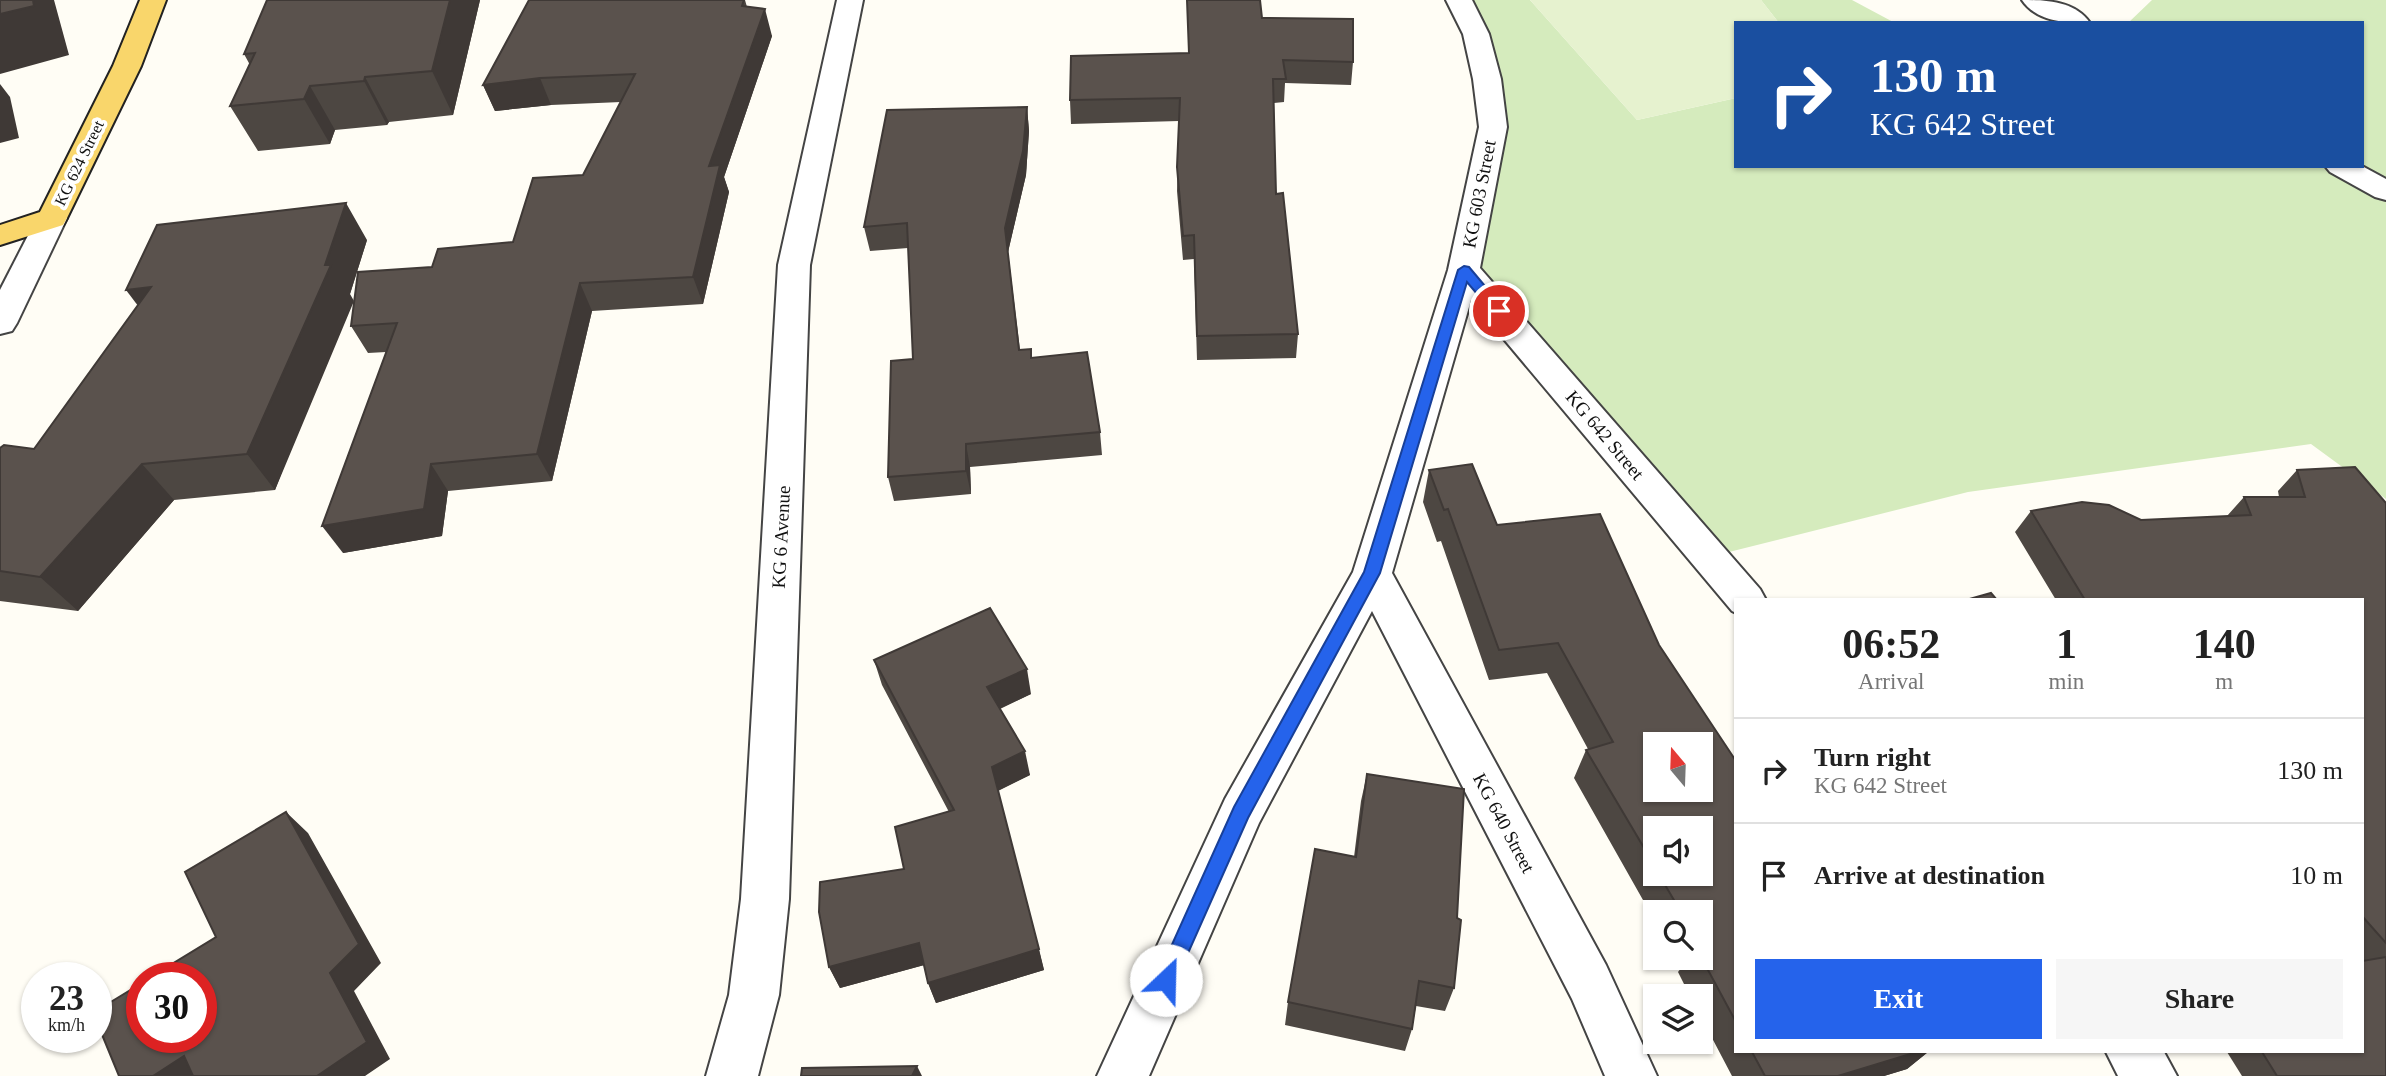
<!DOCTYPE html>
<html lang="en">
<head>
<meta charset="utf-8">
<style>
  :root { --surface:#fff; --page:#f6f6f6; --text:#222; --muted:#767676; --line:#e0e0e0; --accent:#2563eb }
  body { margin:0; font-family:"Times New Roman",serif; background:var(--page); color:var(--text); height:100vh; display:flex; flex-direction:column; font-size:26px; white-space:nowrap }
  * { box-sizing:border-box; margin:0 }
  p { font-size:23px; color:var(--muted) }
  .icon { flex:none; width:38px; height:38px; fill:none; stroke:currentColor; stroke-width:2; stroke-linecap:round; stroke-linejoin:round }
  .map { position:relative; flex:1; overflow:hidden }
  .side { position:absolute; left:1734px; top:598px; width:630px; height:455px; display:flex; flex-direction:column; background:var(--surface); border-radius:0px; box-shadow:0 2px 5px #0004 }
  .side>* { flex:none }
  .top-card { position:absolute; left:1734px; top:21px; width:630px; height:147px; border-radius:0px; box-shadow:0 2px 5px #0004; background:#1a4fa0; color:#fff; overflow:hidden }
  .needle { width:46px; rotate:341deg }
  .fabs { position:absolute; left:1643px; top:732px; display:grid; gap:14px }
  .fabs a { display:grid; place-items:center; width:70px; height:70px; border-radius:0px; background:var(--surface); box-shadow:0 2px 5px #0004; font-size:35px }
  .speed { position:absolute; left:21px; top:962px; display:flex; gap:14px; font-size:35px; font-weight:700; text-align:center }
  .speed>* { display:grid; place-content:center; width:91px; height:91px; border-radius:50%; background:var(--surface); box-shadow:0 2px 5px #0004; line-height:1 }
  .speed small { font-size:18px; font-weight:400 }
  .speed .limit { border:10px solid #d22; background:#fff; color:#111 }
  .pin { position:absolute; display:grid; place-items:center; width:60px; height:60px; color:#fff; margin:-30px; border:4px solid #fff; border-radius:50%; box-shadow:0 2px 7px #0007 }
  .me { position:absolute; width:77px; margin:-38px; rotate:24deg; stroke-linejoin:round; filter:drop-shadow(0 0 5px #0008) }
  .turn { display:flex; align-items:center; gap:24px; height:147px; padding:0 21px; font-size:32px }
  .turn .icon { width:91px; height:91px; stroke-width:2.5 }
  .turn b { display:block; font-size:49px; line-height:60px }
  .eta { display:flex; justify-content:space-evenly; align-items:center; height:119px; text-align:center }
  .eta b { font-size:42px; font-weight:600; line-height:49px }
  .cta { display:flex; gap:14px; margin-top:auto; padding:14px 21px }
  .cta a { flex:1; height:80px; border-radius:0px; background:var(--accent); color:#fff; font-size:28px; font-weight:600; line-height:80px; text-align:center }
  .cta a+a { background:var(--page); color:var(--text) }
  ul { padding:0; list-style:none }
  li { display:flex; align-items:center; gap:21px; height:105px; padding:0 21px; border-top:2px solid var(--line) }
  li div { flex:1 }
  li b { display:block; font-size:26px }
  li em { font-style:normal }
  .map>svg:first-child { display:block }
</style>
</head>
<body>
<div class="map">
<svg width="2386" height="1076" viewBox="0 0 2386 1076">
  <rect width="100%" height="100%" fill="#fffdf5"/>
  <!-- green -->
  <g fill="#d5ebbd">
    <polygon points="1459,0 1530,0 1637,120 1736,98 1736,166 2362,166 2362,23 2128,23 2152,0 2386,0 2386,499 2311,444 1968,492 1709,557 1464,270 1493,127"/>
    <polygon points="1761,0 1852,0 1895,23 1779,23"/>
  </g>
  <!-- pitch -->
  <polygon fill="#e6f2cf" points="1530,0 1761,0 1779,23 1736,23 1736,98 1637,120"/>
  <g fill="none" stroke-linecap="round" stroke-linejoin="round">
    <defs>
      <g id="minor">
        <polygon points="837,0 863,0 810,265 789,899 779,995 758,1076 706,1076 729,995 741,899 778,265"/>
        <polygon points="1446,0 1472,0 1489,34 1501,79 1507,127 1480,268 1760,589 1766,600 1736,600 1736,613 1732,611 1471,300 1392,573 1606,965 1657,1076 1605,1076 1572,999 1372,611 1259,823 1149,1076 1097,1076 1225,799 1353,572 1448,270 1479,127 1473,79 1463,34"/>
        <path d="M2022,0C2046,0 2075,1 2090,23C2066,23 2037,22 2022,0Z"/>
        <polygon points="2325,166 2362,166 2386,179 2386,200 2375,197 2330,172"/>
        <polygon points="52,209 63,211 67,218 17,323 12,331 0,334 0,290 37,218 41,211"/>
        <polygon points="2106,1052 2164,1052 2177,1076 2118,1076"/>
      </g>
      <polygon id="major" points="140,0 166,0 141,66 67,218 63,225 0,245 0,225 40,212 113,66"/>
    </defs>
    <!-- minor casing -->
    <use href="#minor" stroke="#444" stroke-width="4"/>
    <!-- major casing -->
    <use href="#major" stroke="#222" stroke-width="4"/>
    <!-- minor -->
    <use href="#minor" fill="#fff" fill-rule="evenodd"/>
    <!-- major -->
    <use href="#major" fill="#f9d66b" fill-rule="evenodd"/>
  </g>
  <!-- wall -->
  <g fill="#4d4742" fill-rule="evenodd">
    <polygon points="267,0 480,0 453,115 389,122 387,125 335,130 330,144 258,151 230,106 250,65 244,54"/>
    <polygon points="529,0 745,0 747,7 772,36 724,177 729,192 703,304 592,311 552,481 448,491 442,536 343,553 386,352 368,353 351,326 432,267 513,242 583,175 621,102 551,105 495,111 483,85"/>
    <polygon points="1187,0 1260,0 1262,18 1353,62 1351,85 1285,83 1284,102 1274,103 1276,194 1298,334 1296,358 1197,360 1194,259 1183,260 1177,191 1179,121 1071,124 1070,100 1189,53"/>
    <polygon points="1027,107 1029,131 1026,175 1008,252 1020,350 1032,358 1100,432 1102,455 970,467 971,494 894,501 888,477 913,359 908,248 870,251 864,227"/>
    <polygon points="367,240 350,294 275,490 174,500 78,611 0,601 0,448 34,449"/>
    <path d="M1429,470L1497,525L1659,645L1736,761V1052H1928L1907,1069L1884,1076H1732L1701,1017V996H1690L1678,972L1681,968L1675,957H1701V912H1656V923L1574,778L1586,750L1588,749L1547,673L1489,680L1441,541L1437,542L1423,502ZM1656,828L1701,873H1656Z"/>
    <polygon points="2297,470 2386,503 2386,1076 2242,1076 2227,1052 2362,1052 2362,600 2056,600 2015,532 2031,511 2141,520 2227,516 2244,497 2279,497 2278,491"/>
    <polygon points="874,660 1031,694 1000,709 1030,775 998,791 1044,970 936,1003 928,983 924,965 840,988 829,967 949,812 882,685"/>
    <polygon points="1367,774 1457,918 1454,988 1445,1011 1416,1006 1412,1029 1405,1051 1285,1025 1288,1002 1354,857 1361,801"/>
  </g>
  <!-- shaded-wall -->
  <g fill="#3f3936">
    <polygon points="33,0 54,0 69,55 0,74 0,14"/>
    <polygon points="450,0 480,0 453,115 432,71"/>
    <polygon points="765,9 772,36 724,177 729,192 703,304 693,277 709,166"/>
    <polygon points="365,77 389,122 387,125 364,81"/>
    <polygon points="540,78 551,105 495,111 483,85"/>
    <polygon points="0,84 10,97 19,138 0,143"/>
    <polygon points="310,86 335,130 330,144 304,99"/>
    <polygon points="1027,107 1029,131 1026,175 1008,252 1005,228"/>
    <polygon points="346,203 367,240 350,294 354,301 275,490 247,454 325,265"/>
    <polygon points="580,283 592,311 552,481 537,454"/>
    <polygon points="151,287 154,327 126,290"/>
    <polygon points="966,444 970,467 971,494 966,471"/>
    <polygon points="142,464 174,500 78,611 40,577"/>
    <polygon points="431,464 448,491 442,536 343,553 322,526"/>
    <polygon points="1027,669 1031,694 992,712 987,687"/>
    <polygon points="1025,751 1030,775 997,791 992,767"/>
    <polygon points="286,812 308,833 381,963 354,991 390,1059 365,1076 317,1076 330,973"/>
    <polygon points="919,943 928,964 840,988 829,967"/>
    <polygon points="1039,949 1044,970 936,1003 928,983"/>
    <polygon points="1917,1052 1928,1052 1907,1069 1884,1076 1838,1076"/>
    <polygon points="184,1056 207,1076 153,1076"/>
    <polygon points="917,1066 922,1076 912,1076"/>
  </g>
  <!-- building -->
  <g fill="#5a524d" stroke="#3f3936" stroke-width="2" fill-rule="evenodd">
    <polygon points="0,0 33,0 34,6 0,14"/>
    <polygon points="267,0 450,0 432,71 365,77 364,81 310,86 304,99 230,106 255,53 244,54"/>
    <polygon points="529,0 744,0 742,6 765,9 709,166 720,165 693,277 580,283 537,454 431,464 424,509 322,526 397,323 351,326 358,272 432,267 438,249 513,242 533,178 583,175 635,74 540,78 483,85"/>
    <polygon points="1187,0 1260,0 1262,18 1353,19 1353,62 1283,60 1286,79 1273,79 1276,194 1283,193 1298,334 1197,336 1194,235 1183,236 1177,167 1180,98 1070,100 1071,56 1189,53"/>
    <polygon points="1027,107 1023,151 1005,228 1019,350 1031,349 1031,358 1087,352 1100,432 966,444 966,471 888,477 891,361 913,359 907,223 864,227 887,110"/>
    <polygon points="346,203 325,265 331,265 247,454 142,464 40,577 0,571 0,448 4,445 34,449 151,287 126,290 157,225"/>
    <path d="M1472,464L1497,525L1600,514L1659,645L1736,761V1022L1701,957V912H1681L1658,873H1701V828H1656V868L1586,750L1613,742L1558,643L1499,650L1448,509L1444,510L1429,470ZM1656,744H1701V789H1656Z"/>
    <polygon points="2355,467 2386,503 2386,943 2362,916 2362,600 2085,600 2031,511 2082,502 2109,505 2141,520 2251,515 2244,497 2305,497 2297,470"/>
    <polygon points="1991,593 1997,600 1966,600"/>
    <polygon points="990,608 1027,669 987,687 1025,751 992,767 1039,949 928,983 919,943 829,967 819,912 820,882 904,869 895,827 954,810 874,660"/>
    <polygon points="1367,774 1464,789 1457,918 1461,920 1454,988 1419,981 1412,1029 1288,1002 1315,849 1356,857"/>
    <polygon points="286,812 359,944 330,973 367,1042 317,1076 193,1076 184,1056 153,1076 119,1076 96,1020 96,1011 142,983 142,1038 201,1038 201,978 149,978 216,937 185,872"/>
    <polygon points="2386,957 2386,1076 2277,1076 2262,1052 2362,1052 2362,961"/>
    <polygon points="1752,1052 1917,1052 1838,1076 1765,1076"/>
    <polygon points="917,1066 912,1076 801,1076 802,1068"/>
  </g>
  <!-- route -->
  <polygon fill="#2563eb" stroke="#184099" stroke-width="2" points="1464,266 1469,267 1506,311 1499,315 1494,314 1467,282 1380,573 1248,818 1173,987 1166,990 1159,987 1156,980 1234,807 1364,572 1458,270"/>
  <g text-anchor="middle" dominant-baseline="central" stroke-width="7" stroke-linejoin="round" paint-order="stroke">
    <!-- far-street labels -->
    <g font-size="16" fill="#111" stroke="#fff">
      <text transform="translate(79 163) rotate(-64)">KG 624 Street</text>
    </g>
    <!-- street labels -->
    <g font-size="19" fill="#111" stroke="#fff">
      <text transform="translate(1479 194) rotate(-79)">KG 603 Street</text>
      <text transform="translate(1605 435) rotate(50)">KG 642 Street</text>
      <text transform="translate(781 537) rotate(-87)">KG 6 Avenue</text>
      <text transform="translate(1504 823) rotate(62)">KG 640 Street</text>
    </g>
  </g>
</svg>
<div class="fabs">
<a><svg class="needle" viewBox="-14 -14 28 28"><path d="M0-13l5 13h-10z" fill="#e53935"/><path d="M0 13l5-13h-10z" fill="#767676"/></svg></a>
<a><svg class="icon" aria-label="sound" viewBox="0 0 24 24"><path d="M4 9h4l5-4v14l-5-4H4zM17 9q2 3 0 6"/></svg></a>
<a><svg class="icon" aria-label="search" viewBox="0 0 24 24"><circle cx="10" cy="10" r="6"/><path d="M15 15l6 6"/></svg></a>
<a><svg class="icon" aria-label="layers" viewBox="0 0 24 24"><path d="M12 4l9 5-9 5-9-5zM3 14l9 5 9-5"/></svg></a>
</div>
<div class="speed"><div>23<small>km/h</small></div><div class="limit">30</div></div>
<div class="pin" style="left:1499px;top:311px;background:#d93025"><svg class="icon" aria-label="arrive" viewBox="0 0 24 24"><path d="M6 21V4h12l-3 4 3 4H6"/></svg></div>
<svg class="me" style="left:1166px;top:980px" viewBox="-20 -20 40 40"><circle r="19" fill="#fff"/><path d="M0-13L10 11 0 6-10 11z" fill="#2563eb"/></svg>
<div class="top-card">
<div class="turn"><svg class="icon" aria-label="right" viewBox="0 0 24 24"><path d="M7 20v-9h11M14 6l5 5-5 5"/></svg><div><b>130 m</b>KG 642 Street</div></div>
</div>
<section class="side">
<div class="eta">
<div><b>06:52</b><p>Arrival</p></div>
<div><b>1</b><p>min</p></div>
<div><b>140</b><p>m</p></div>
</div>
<ul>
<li><svg class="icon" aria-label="right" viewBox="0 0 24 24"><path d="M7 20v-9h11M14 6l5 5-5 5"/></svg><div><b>Turn right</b><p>KG 642 Street</p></div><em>130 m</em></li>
<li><svg class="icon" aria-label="arrive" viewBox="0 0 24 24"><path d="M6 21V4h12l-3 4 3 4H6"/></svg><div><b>Arrive at destination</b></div><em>10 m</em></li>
</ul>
<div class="cta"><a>Exit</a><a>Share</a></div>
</section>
</div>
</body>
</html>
